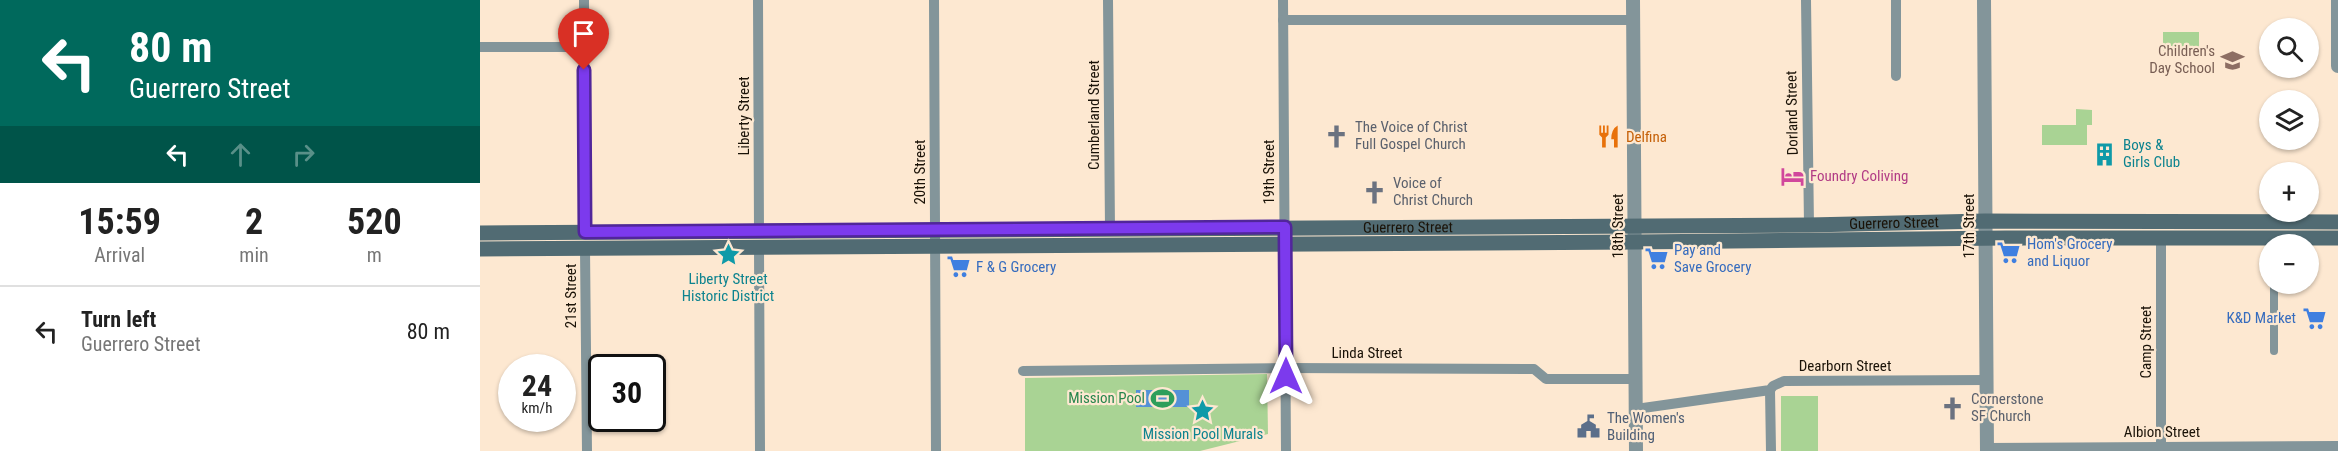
<!DOCTYPE html>
<html lang="en">
<head>
<meta charset="utf-8">
<style>
  :root { --surface:#fff; --page:#f6f6f6; --text:#222; --muted:#767676; --line:#e0e0e0 }
  body { margin:0; font-family:"Roboto Condensed",sans-serif; background:var(--page); color:var(--text); height:100vh; display:flex; flex-direction:column; font-size:22px; white-space:nowrap }
  * { box-sizing:border-box; margin:0 }
  p { font-size:20px; color:var(--muted) }
  .icon { flex:none; width:33px; height:33px; fill:none; stroke:currentColor; stroke-width:2; stroke-linecap:round; stroke-linejoin:round }
  .map { position:relative; flex:1; overflow:hidden }
  .sheet { display:flex; flex-direction:column; background:var(--surface); width:480px }
  .sheet>* { flex:none }
  .hud { background:#00695c; color:#fff; overflow:hidden }
  .controls { position:absolute; left:1779px; top:18px; display:grid; gap:12px }
  .controls a { display:grid; place-items:center; width:60px; height:60px; border-radius:50%; background:var(--surface); box-shadow:0 2px 4px #0004; font-size:30px }
  .speed { position:absolute; left:18px; top:354px; display:flex; gap:12px; font-size:30px; font-weight:700; text-align:center }
  .speed>* { display:grid; place-content:center; width:78px; height:78px; border-radius:50%; background:var(--surface); box-shadow:0 2px 4px #0004; line-height:1 }
  .speed small { font-size:15px; font-weight:400 }
  .speed .limit { border:3px solid #111; border-radius:9px; background:#fff; color:#111 }
  .pin { position:absolute; display:grid; place-items:center; width:51px; height:51px; color:#fff; margin:-62px -26px; border-radius:50% 50% 50% 0; rotate:-45deg; box-shadow:0 0 6px #0007 }
  .pin .icon { rotate:45deg }
  .me { position:absolute; width:66px; margin:-33px; rotate:0deg; stroke-linejoin:round; filter:drop-shadow(0 0 4px #0008) }
  .turn { display:flex; align-items:center; gap:21px; height:126px; padding:0 30px; font-size:27px }
  .turn .icon { width:78px; height:78px; stroke-width:2.5 }
  .turn b { display:block; font-size:42px; line-height:51px }
  .lanes { display:flex; align-items:center; height:57px; padding:0 30px; background:#0003; justify-content:center; gap:30px; direction:ltr }
  .lanes .off { opacity:.35 }
  .eta { display:flex; justify-content:space-evenly; align-items:center; height:102px; text-align:center }
  .eta b { font-size:36px; font-weight:700; line-height:42px }
  ul { padding:0; list-style:none }
  li { display:flex; align-items:center; gap:18px; height:90px; padding:0 30px; border-top:2px solid var(--line) }
  li div { flex:1 }
  li b { display:block; font-size:22px }
  li em { font-style:normal }
  main { display:flex; flex:1; min-height:0 }
  .map>svg:first-child { display:block }
</style>
</head>
<body>
<main>
<section class="sheet">
<div class="hud">
<div class="turn"><svg class="icon" aria-label="left" viewBox="0 0 24 24"><path d="M17 20v-9H6M10 6l-5 5 5 5"/></svg><div><b>80 m</b>Guerrero Street</div></div>
<div class="lanes"><svg class="icon" aria-label="left" viewBox="0 0 24 24"><path d="M17 20v-9H6M10 6l-5 5 5 5"/></svg><svg class="icon off" aria-label="ahead" viewBox="0 0 24 24"><path d="M12 20V5M6 11l6-6 6 6"/></svg><svg class="icon off" aria-label="right" viewBox="0 0 24 24"><path d="M7 20v-9h11M14 6l5 5-5 5"/></svg></div>
</div>
<div class="eta">
<div><b>15:59</b><p>Arrival</p></div>
<div><b>2</b><p>min</p></div>
<div><b>520</b><p>m</p></div>
</div>
<ul>
<li><svg class="icon" aria-label="left" viewBox="0 0 24 24"><path d="M17 20v-9H6M10 6l-5 5 5 5"/></svg><div><b>Turn left</b><p>Guerrero Street</p></div><em>80 m</em></li>
</ul>
</section>
<div class="map">
<svg width="1858" height="451" viewBox="0 0 1858 451">
  <rect width="100%" height="100%" fill="#fde8d1"/>
  <!-- green -->
  <g fill="#a9d394">
    <rect x="1683" y="32" width="36" height="20"/>
    <polygon points="1596,109 1612,110 1612,125 1607,125 1607,145 1562,145 1562,125 1596,125"/>
    <polygon points="787,374 788,434 720,451 545,451 545,378"/>
    <rect x="1301" y="396" width="37" height="55"/>
  </g>
  <!-- water -->
  <rect fill="#5491d7" x="656" y="390" width="53" height="17"/>
  <g fill="none" stroke-linecap="round" stroke-linejoin="round">
    <!-- pedestrian -->
    <polyline stroke="#83959a" stroke-width="8" points="1794,351 1794,284"/>
    <!-- minor -->
    <g stroke="#83959a" stroke-width="10">
      <polyline points="104,0 105,232"/>
      <polyline points="278,0 279,232"/>
      <polyline points="454,0 456,451"/>
      <polyline points="628,0 630,229"/>
      <polyline points="803,0 806,451"/>
      <polyline points="1326,0 1329,225"/>
      <polyline points="1416,0 1416,76"/>
      <polyline points="803,20 1153,20"/>
      <polyline points="0,47 104,47"/>
      <polyline points="279,248 280,451"/>
      <polyline points="105,249 107,451"/>
      <polyline points="543,371 805,368 1054,369 1066,379 1156,379"/>
      <polyline points="1290,390 1291,451"/>
      <polyline points="1156,409 1290,390 1293,386 1304,381 1506,380"/>
      <polyline points="1681,447 1681,237"/>
      <polyline points="1507,448 1858,446"/>
    </g>
    <!-- tertiary -->
    <g stroke="#83959a" stroke-width="14">
      <polyline points="1153,0 1156,451"/>
      <polyline points="1504,0 1507,451"/>
      <polyline points="1858,0 1858,66"/>
    </g>
    <!-- secondary -->
    <g stroke="#516b73" stroke-width="15">
      <path id="s1" d="M0,233L1329,225L1505,221L1858,222"/>
      <polyline points="0,249 1155,242 1526,238 1858,238"/>
    </g>
  </g>
  <g fill="none" stroke-linecap="round" stroke-linejoin="round">
    <defs>
      <polyline id="route" points="104,70 105,232 805,227 806,376"/>
    </defs>
    <!-- route casing -->
    <use href="#route" stroke="#51269a" stroke-width="15"/>
    <!-- route -->
    <use href="#route" stroke="#7c3aed" stroke-width="10"/>
  </g>
  <!-- icons -->
  <defs>
    <symbol id="school-bare" viewBox="-9 -9 18 18"><path d="M0-5L7-2L0 1L-7-2ZM-4 1L0 2.5L4 1V4Q0 6-4 4Z" fill="#8d6e63" stroke="#fde8d1" stroke-width="2.5" paint-order="stroke"/></symbol>
    <symbol id="church-bare" viewBox="-9 -9 18 18"><path d="M-1.2-6h2.4v3.5h3.3v2.4h-3.3V6h-2.4V-.1h-3.3v-2.4h3.3Z" fill="#6b7280" stroke="#fde8d1" stroke-width="2.5" paint-order="stroke"/></symbol>
    <symbol id="restaurant-bare" viewBox="-9 -9 18 18"><path d="M-5-6h1v4h1v-4h1v4h1v-4h1v5L-1.5 .5V6h-2V.5L-5-1ZM5-6V6H3V1.5H1.5Q1.5-4 5-6Z" fill="#e8710a" stroke="#fde8d1" stroke-width="2.5" paint-order="stroke"/></symbol>
    <symbol id="building-bare" viewBox="-9 -9 18 18"><path d="M-4-6H4V6H1V3H-1V6H-4ZM-2.5-4.3h1.7v1.8h-1.7ZM.8-4.3h1.7v1.8H.8ZM-2.5-1h1.7V.8h-1.7ZM.8-1h1.7V.8H.8Z" fill="#0f9aa8" stroke="#fde8d1" stroke-width="2.5" paint-order="stroke"/></symbol>
    <symbol id="hotel-bare" viewBox="-9 -9 18 18"><path d="M-6-4.5h1.5V1H6V5H4.5V3h-9V5H-6ZM-4 0a1.8 1.8 0 1 1 3.6 0ZM.5 0V-2.5h3Q6-2.5 6 0Z" fill="#d1479c" stroke="#fde8d1" stroke-width="2.5" paint-order="stroke"/></symbol>
    <symbol id="supermarket-bare" viewBox="-9 -9 18 18"><path d="M-6-5.5h2.5l.6 2H6L4.5 2H-2.5L-4.4-4H-6ZM-1.5 3.2a1.3 1.3 0 1 0 .1 0ZM3 3.2a1.3 1.3 0 1 0 .1 0Z" fill="#3f7fe0" stroke="#fde8d1" stroke-width="2.5" paint-order="stroke"/></symbol>
    <symbol id="sight-bare" viewBox="-9 -9 18 18"><path d="M0-6L1.8-2.2L6-1.7L2.9 1.2L3.7 5.4L0 3.3L-3.7 5.4L-2.9 1.2L-6-1.7L-1.8-2.2Z" fill="#0f9aa8" stroke="#fde8d1" stroke-width="2.5" paint-order="stroke"/></symbol>
    <symbol id="stadium-bare" viewBox="-9 -9 18 18"><path d="M0-5a6.5 5 0 1 0 0 10a6.5 5 0 1 0 0-10ZM-3.5-1.8h7v3.6h-7Z" fill="#2e9e5b" stroke="#fde8d1" stroke-width="2.5" paint-order="stroke"/></symbol>
    <symbol id="civic-bare" viewBox="-9 -9 18 18"><path d="M-.6-6.5H3V-4.5H.6V-3L4-1V1h2V6H-6V1h2V-1L-.6-3ZM-1.2 2.5V6h2.4V2.5Z" fill="#5c6f8a" stroke="#fde8d1" stroke-width="2.5" paint-order="stroke"/></symbol>
  </defs>
  <g fill-rule="evenodd">
    <use href="#school-bare" x="1736" y="44" width="33" height="33"/>
    <use href="#church-bare" x="840" y="120" width="33" height="33"/>
    <use href="#restaurant-bare" x="1112" y="120" width="33" height="33"/>
    <use href="#building-bare" x="1608" y="138" width="33" height="33"/>
    <use href="#hotel-bare" x="1296" y="160" width="33" height="33"/>
    <use href="#church-bare" x="878" y="176" width="33" height="33"/>
    <use href="#supermarket-bare" x="1512" y="236" width="33" height="33"/>
    <use href="#sight-bare" x="232" y="238" width="33" height="33"/>
    <use href="#supermarket-bare" x="1160" y="242" width="33" height="33"/>
    <use href="#supermarket-bare" x="462" y="250" width="33" height="33"/>
    <use href="#supermarket-bare" x="1818" y="302" width="33" height="33"/>
    <use href="#stadium-bare" x="666" y="382" width="33" height="33"/>
    <use href="#church-bare" x="1456" y="392" width="33" height="33"/>
    <use href="#sight-bare" x="706" y="394" width="33" height="33"/>
    <use href="#civic-bare" x="1092" y="410" width="33" height="33"/>
  </g>
  <g text-anchor="middle" dominant-baseline="central" stroke-width="4.5" stroke-linejoin="round" paint-order="stroke">
    <!-- education labels -->
    <g font-size="15" fill="#785e54" stroke="#fde8d1" text-anchor="end">
      <text x="1735" y="51">Children's<tspan x="1735" dy="17">Day School</tspan></text>
    </g>
    <!-- street labels -->
    <g font-size="15" fill="#1a1207" stroke="#fde8d1">
      <text transform="translate(1312 113) rotate(-91)">Dorland Street</text>
      <text transform="translate(614 115) rotate(-90)">Cumberland Street</text>
      <text transform="translate(264 116) rotate(-90)">Liberty Street</text>
      <text transform="translate(440 172) rotate(-90)">20th Street</text>
      <text transform="translate(789 172) rotate(-90)">19th Street</text>
      <text stroke="none"><textPath href="#s1" startOffset="1414">Guerrero Street</textPath></text>
      <text transform="translate(1138 226) rotate(-90)">18th Street</text>
      <text transform="translate(1489 226) rotate(-90)">17th Street</text>
      <text stroke="none"><textPath href="#s1" startOffset="928">Guerrero Street</textPath></text>
      <text transform="translate(91 296) rotate(-90)">21st Street</text>
      <text transform="translate(1666 342) rotate(-90)">Camp Street</text>
      <text x="887" y="353">Linda Street</text>
      <text x="1365" y="366">Dearborn Street</text>
      <text x="1682" y="432">Albion Street</text>
    </g>
    <!-- worship labels -->
    <g font-size="15" fill="#5b616d" stroke="#fde8d1" text-anchor="start">
      <text x="875" y="127">The Voice of Christ<tspan x="875" dy="17">Full Gospel Church</tspan></text>
      <text x="913" y="183">Voice of<tspan x="913" dy="17">Christ Church</tspan></text>
      <text x="1491" y="399">Cornerstone<tspan x="1491" dy="17">SF Church</tspan></text>
    </g>
    <!-- food labels -->
    <g font-size="15" fill="#c56008" stroke="#fde8d1" text-anchor="start">
      <text x="1146" y="137">Delfina</text>
    </g>
    <!-- culture labels -->
    <g font-size="15" fill="#0d838f" stroke="#fde8d1">
      <text x="1643" y="145" text-anchor="start">Boys &amp;<tspan x="1643" dy="17">Girls Club</tspan></text>
      <text x="248" y="279">Liberty Street<tspan x="248" dy="17">Historic District</tspan></text>
      <text x="723" y="434">Mission Pool Murals</text>
    </g>
    <!-- hotel labels -->
    <g font-size="15" fill="#b23c85" stroke="#fde8d1" text-anchor="start">
      <text x="1330" y="176">Foundry Coliving</text>
    </g>
    <!-- shop labels -->
    <g font-size="15" fill="#366cbe" stroke="#fde8d1" text-anchor="start">
      <text x="1547" y="244">Hom's Grocery<tspan x="1547" dy="17">and Liquor</tspan></text>
      <text x="1194" y="250">Pay and<tspan x="1194" dy="17">Save Grocery</tspan></text>
      <text x="496" y="267">F &amp; G Grocery</text>
      <text x="1816" y="318" text-anchor="end">K&amp;D Market</text>
    </g>
    <!-- leisure labels -->
    <g font-size="15" fill="#27864d" stroke="#fde8d1" text-anchor="end">
      <text x="665" y="398">Mission Pool</text>
    </g>
    <!-- service labels -->
    <g font-size="15" fill="#4e5e75" stroke="#fde8d1" text-anchor="start">
      <text x="1127" y="418">The Women's<tspan x="1127" dy="17">Building</tspan></text>
    </g>
  </g>
</svg>
<div class="controls">
<a><svg class="icon" aria-label="search" viewBox="0 0 24 24"><circle cx="10" cy="10" r="6"/><path d="M15 15l6 6"/></svg></a>
<a><svg class="icon" aria-label="layers" viewBox="0 0 24 24"><path d="M12 4l9 5-9 5-9-5zM3 14l9 5 9-5"/></svg></a>
<a>+</a>
<a>−</a>
</div>
<div class="speed"><div>24<small>km/h</small></div><div class="limit">30</div></div>
<div class="pin" style="left:104px;top:70px;background:#d93025"><svg class="icon" aria-label="arrive" viewBox="0 0 24 24"><path d="M6 21V4h12l-3 4 3 4H6"/></svg></div>
<svg class="me" style="left:806px;top:376px" viewBox="-20 -20 40 40"><path d="M0-17L14 15 0 8-14 15z" fill="#7c3aed" stroke="#fff" stroke-width="4"/></svg>
</div>
</main>
</body>
</html>
